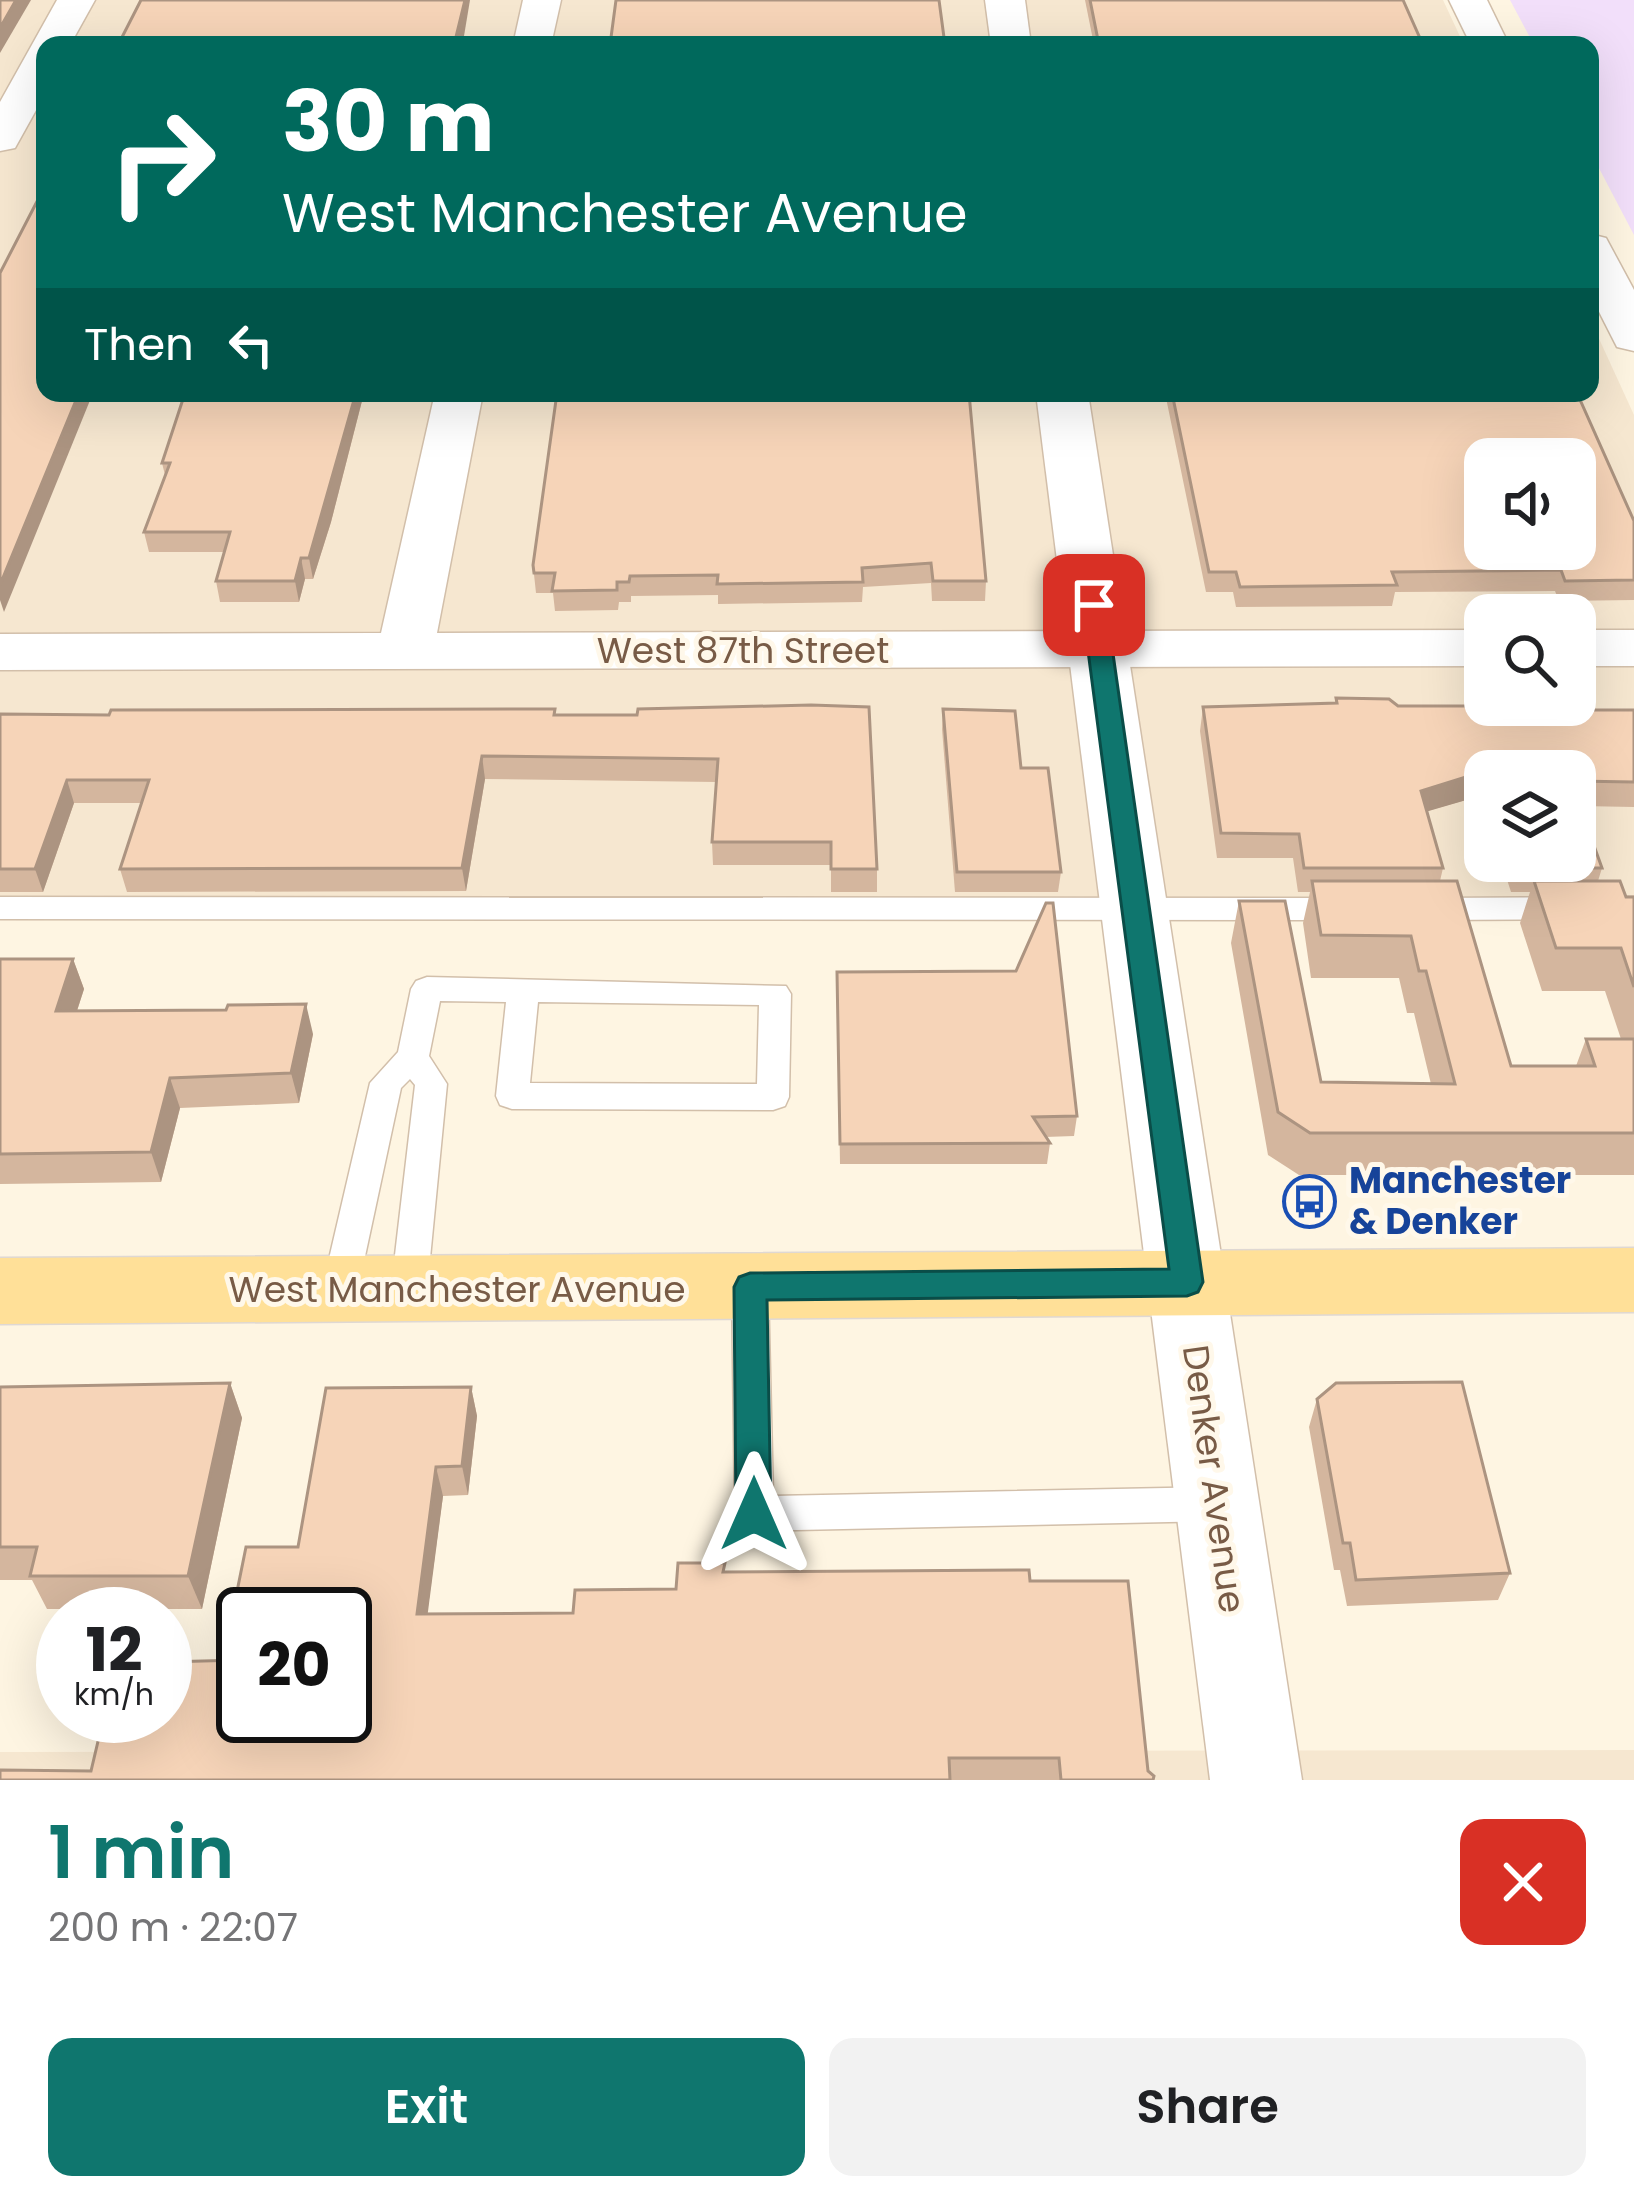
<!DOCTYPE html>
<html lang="en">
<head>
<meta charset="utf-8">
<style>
  :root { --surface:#fff; --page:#f2f2f2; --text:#202124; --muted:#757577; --accent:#0f766e }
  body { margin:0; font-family:Poppins,sans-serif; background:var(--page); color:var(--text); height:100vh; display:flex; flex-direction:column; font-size:45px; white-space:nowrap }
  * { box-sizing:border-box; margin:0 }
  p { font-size:39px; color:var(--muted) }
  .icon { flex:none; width:66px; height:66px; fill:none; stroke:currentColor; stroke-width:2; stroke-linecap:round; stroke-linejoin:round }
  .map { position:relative; height:1780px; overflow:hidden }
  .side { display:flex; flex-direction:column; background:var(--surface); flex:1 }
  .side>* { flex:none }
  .top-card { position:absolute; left:36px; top:36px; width:1563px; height:366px; border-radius:24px; box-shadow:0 12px 48px #0002; background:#00695c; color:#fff; overflow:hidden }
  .buttons { position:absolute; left:1464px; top:438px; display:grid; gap:24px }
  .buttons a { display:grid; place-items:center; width:132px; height:132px; border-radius:24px; background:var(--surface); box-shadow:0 12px 48px #0002; font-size:60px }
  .speed { position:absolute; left:36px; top:1587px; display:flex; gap:24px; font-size:60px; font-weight:700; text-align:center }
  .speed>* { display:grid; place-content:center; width:156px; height:156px; border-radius:50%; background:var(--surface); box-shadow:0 12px 48px #0002; line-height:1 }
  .speed small { font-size:30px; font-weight:400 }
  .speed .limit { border:6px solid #111; border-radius:18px; background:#fff; color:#111 }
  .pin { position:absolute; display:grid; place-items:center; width:102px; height:102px; color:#fff; margin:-51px; border-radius:24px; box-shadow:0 6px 18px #0006 }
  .me { position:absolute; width:132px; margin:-66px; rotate:0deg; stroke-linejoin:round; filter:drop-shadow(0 0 9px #0008) }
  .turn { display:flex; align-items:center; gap:42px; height:252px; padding:0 48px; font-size:54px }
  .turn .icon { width:156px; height:156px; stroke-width:2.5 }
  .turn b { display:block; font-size:84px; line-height:102px }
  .then { display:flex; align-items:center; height:114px; padding:0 48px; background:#0003; gap:24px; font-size:45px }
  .round { display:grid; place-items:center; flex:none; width:126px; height:126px; border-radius:24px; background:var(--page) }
  .headline { display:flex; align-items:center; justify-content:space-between; height:204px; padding:0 48px }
  h1 { font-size:72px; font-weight:600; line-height:90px; color:var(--accent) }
  .button { display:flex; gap:24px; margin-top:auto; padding:24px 48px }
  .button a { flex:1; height:138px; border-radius:24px; background:var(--accent); color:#fff; font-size:48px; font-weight:600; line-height:138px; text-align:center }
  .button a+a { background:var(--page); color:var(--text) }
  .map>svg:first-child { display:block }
</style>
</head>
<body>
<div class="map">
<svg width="1634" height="1780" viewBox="0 0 1634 1780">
  <rect width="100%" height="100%" fill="#fef5e2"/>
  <!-- residential -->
  <g fill="#f6e7d0" fill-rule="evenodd">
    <path d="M0,0H1443L1464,45H45V393H1590V319L1634,415V896L0,900ZM1485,459H1575V549H1485ZM1485,615H1575V705H1485ZM1485,771H1575V861H1485Z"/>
    <polygon points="1634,1750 1634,1780 0,1780 0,1752"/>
  </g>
  <!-- education -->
  <polygon fill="#f2dffa" points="1510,0 1634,0 1634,235 1590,151 1590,45 1534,45"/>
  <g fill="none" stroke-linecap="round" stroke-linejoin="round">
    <defs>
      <g id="service">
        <polygon points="0,897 1346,898 1357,901 1361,909 1357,917 1346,920 0,919"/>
        <polygon points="1634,897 1634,919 1424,920 1413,917 1409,909 1413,901 1424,898"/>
        <path d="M427,977L786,986L791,994L789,1097L785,1106L773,1110L512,1109L500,1105L496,1096L506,1002L440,1001L429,1056L447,1084L427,1289L422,1299L409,1304L396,1299L391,1289L415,1085L410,1079L401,1088L358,1289L353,1299L340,1304L327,1299L322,1289L370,1083L398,1052L411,989L416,981ZM538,1002L759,1005L757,1084L530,1083Z"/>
        <polygon points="750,1272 763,1277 768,1287 773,1496 1216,1487 1230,1492 1235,1504 1230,1516 1216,1521 754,1531 740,1526 735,1514 732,1287 737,1277"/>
      </g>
      <g id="minor">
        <polygon points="57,0 95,0 70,45 45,45 45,94 15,148 0,151 0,102"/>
        <polygon points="523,0 561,0 551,45 513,45"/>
        <polygon points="1449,0 1487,0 1509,45 1471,45"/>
        <polygon points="1590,234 1606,238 1634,290 1634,351 1617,347 1590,294"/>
        <polygon points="435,393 483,393 437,633 1485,630 1485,666 0,670 0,634 381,633"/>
        <rect x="1575" y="630" width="59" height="36"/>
      </g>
      <g id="tertiary">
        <polygon points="985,0 1025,0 1031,45 991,45"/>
        <polygon points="1036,393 1088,393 1302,1780 1210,1780"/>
      </g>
      <polygon id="primary" points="1634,1248 1634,1312 0,1324 0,1258"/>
    </defs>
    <!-- service casing -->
    <use href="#service" stroke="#d2bfaa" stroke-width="3"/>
    <!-- minor casing -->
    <use href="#minor" stroke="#d2bfaa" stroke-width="3"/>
    <!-- tertiary casing -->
    <use href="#tertiary" stroke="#d2bfaa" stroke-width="3"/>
    <!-- primary casing -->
    <use href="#primary" stroke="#dfd8d3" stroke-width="3"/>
    <!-- service -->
    <use href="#service" fill="#fff" fill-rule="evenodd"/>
    <!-- minor -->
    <use href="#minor" fill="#fff" fill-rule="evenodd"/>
    <!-- tertiary -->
    <use href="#tertiary" fill="#fff" fill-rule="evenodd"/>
    <!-- primary -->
    <use href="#primary" fill="#ffe098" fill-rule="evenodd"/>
  </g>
  <!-- wall -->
  <g fill="#d4b69e" fill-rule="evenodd">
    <polygon points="1085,0 1403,0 1423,45 1094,45"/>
    <polygon points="185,393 364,393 331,522 313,579 305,579 299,602 220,602 216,581 224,552 149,552 144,532 165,475 162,463"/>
    <polygon points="557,393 986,581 985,601 932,601 931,583 863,587 862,602 718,604 718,595 631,596 631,602 619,602 618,610 555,611 553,593 536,593 533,565"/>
    <polygon points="1165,393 1577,393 1634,521 1634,600 1559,601 1555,591 1395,592 1392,606 1236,607 1233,592 1206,592"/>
    <path d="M1336,698L1398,706L1634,710V807L1580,806L1602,868L1598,881L1626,897H1634V1175H1299L1268,1155L1231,943L1239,901L1321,1082L1431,1084L1414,1013H1407L1399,978H1311L1303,923L1310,892H1298L1293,858H1217L1200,731L1203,707L1335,703ZM1485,771H1575V861H1501L1511,892H1530L1520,923L1542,991H1605L1621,1039H1586L1576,1066H1511L1440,881L1443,868L1427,811L1480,796L1485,811Z"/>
    <polygon points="811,705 877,869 877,892 831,892 831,865 713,865 712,842 716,782 485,779 466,891 127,892 120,869 141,803 74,803 43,892 0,892 0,714 109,715 555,709 555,715 637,715"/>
    <polygon points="943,709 1061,872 1058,892 955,892 942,729"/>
    <polygon points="0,959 73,959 84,989 77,1011 313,1034 299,1103 180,1108 161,1182 0,1184"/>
    <polygon points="837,972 1077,1116 1074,1136 1045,1137 1050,1143 1047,1164 840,1164"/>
    <polygon points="230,1383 242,1418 202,1609 47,1609 32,1580 0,1580 0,1387"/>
    <polygon points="471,1387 477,1416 468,1495 443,1496 427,1614 573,1613 676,1589 725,1572 1030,1581 1153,1780 0,1780 91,1771 243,1716 246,1716 243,1732 329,1732 345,1716 345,1614 243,1614 243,1658 240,1658 229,1631 298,1547"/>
    <polygon points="1317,1399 1510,1573 1498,1600 1347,1606 1340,1570 1334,1570 1309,1427"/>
  </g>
  <!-- shaded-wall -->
  <g fill="#ac9481">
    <polygon points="16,0 31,0 0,53 0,28"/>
    <polygon points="465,0 470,0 464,36 461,45 454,45"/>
    <polygon points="79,393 93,393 4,612 0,600 0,585"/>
    <polygon points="356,393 364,393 331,522 313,579 309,558"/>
    <polygon points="301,558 305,579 299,602 295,581"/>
    <polygon points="482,756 485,779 466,891 462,868"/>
    <polygon points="1485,772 1480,796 1415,815 1421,791"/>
    <polygon points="67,780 74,803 43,892 35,869"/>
    <polygon points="73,959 84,989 67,1041 56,1011"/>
    <polygon points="306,1004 313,1034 299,1103 291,1073"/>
    <polygon points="170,1078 180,1108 161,1182 151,1152"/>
    <polygon points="230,1383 242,1418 202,1609 188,1576"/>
    <polygon points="471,1387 477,1416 468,1495 462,1466"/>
    <polygon points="436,1467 443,1496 424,1642 417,1614"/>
    <polygon points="241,1660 243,1666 243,1716 246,1716 238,1759 227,1732"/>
  </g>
  <!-- building -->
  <g fill="#f6d4b8" stroke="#ac9481" stroke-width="3" fill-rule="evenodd">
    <polygon points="0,0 16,0 0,28"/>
    <polygon points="141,0 465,0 454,45 118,45"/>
    <polygon points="616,0 939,0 945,45 610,45"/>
    <polygon points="1090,0 1403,0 1423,45 1099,45"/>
    <polygon points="45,186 45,393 79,393 0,585 0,273"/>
    <polygon points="185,393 356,393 309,558 301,558 295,581 216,581 230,532 144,532 170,463 162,463"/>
    <polygon points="557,393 969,393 986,581 933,581 931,563 862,568 863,582 717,584 718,575 630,576 629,582 617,582 617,590 552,591 555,573 534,573 533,565"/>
    <path d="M1172,393H1577L1634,521V580L1565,581L1561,570L1392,572L1397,585L1240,587L1236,572H1209ZM1485,459H1575V549H1485Z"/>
    <polygon points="1336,698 1389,699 1398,706 1591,706 1592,710 1634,710 1634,782 1575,781 1575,771 1485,771 1421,791 1443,868 1304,868 1299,834 1221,833 1203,707 1337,703"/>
    <polygon points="811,705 869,707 877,869 831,869 831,842 712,842 718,759 482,756 462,868 120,869 149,780 67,780 35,869 0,869 0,714 109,715 111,710 555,709 554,715 637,715 638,709"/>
    <polygon points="943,709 1015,711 1021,768 1048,768 1061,872 957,872"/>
    <polygon points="1575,793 1602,868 1518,868 1516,861 1575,861"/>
    <polygon points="1312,881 1457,881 1511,1066 1595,1066 1586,1039 1634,1039 1634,1133 1310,1133 1278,1112 1239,901 1285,901 1321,1082 1455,1084 1426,971 1419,971 1411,936 1321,935"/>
    <polygon points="1534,881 1620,881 1626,897 1634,897 1634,987 1621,948 1556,948"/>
    <polygon points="1046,903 1053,903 1077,1116 1033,1117 1050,1143 840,1144 837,972 1016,971"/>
    <polygon points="0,959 73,959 56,1011 226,1010 228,1005 306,1004 291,1073 170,1078 151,1152 0,1154"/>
    <polygon points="1462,1382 1510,1573 1356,1580 1350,1543 1343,1543 1317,1399 1336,1383"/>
    <polygon points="230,1383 188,1576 30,1576 37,1547 0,1547 0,1387"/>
    <polygon points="471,1387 462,1466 436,1467 417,1614 573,1613 575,1590 676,1589 678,1563 725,1563 723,1572 1029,1570 1030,1581 1128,1581 1148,1771 1154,1776 1153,1780 1061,1780 1059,1758 949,1758 950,1780 0,1780 0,1770 91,1771 104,1716 165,1716 165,1662 241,1660 227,1732 329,1732 332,1716 345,1716 345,1614 243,1614 243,1631 229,1631 246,1547 298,1547 326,1388"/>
  </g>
  <!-- route -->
  <polygon fill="#0f766e" stroke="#0a4d48" stroke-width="3" points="1094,597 1106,605 1203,1282 1198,1292 1187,1296 767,1300 771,1514 766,1526 754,1530 741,1526 736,1514 734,1287 739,1277 750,1273 1169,1269 1082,605"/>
  <!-- icons -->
  <defs>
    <symbol id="bus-ring" viewBox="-11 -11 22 22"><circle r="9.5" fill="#fff8ea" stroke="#1a4fb4" stroke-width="1.5"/><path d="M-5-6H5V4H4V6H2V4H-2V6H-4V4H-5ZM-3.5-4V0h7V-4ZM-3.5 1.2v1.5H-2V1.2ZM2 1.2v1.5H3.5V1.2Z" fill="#1a4fb4"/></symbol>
  </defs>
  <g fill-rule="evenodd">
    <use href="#bus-ring" x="1280" y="1172" width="59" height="59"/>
  </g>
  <g text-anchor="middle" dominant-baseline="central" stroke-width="10" stroke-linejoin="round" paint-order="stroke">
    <!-- street labels -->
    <g font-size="36" fill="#785b46" stroke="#fff8ea">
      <text x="743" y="650">West 87th Street</text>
      <text x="457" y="1289">West Manchester Avenue</text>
      <text transform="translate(1214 1479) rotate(82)">Denker Avenue</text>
    </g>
    <!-- transit labels -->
    <g font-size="36" font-weight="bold" fill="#164399" stroke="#fff8ea" text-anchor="start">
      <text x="1349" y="1180">Manchester<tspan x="1349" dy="41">&amp; Denker</tspan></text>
    </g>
  </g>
</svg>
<div class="buttons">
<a><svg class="icon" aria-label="sound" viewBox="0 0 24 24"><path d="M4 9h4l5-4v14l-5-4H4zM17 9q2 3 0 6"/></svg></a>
<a><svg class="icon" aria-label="search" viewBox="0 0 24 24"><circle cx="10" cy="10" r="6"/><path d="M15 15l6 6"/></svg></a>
<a><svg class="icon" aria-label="layers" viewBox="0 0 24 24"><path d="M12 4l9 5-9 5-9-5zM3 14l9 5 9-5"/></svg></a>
</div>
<div class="speed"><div>12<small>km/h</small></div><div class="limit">20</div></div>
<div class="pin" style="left:1094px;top:605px;background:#d93025"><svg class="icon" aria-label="arrive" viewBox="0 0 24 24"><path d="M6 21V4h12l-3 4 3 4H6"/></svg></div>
<svg class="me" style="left:754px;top:1514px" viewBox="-20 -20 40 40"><path d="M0-17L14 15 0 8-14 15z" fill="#0f766e" stroke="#fff" stroke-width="4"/></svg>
<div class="top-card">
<div class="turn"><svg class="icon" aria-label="right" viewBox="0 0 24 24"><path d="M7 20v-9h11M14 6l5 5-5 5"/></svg><div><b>30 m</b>West Manchester Avenue</div></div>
<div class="then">Then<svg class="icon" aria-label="left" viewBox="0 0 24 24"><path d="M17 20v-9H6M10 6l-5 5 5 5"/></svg></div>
</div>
</div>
<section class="side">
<div class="headline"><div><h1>1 min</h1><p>200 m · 22:07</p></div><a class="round" style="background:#d93025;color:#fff"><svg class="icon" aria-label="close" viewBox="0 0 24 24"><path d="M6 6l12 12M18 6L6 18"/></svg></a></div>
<div class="button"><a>Exit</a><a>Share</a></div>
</section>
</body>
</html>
